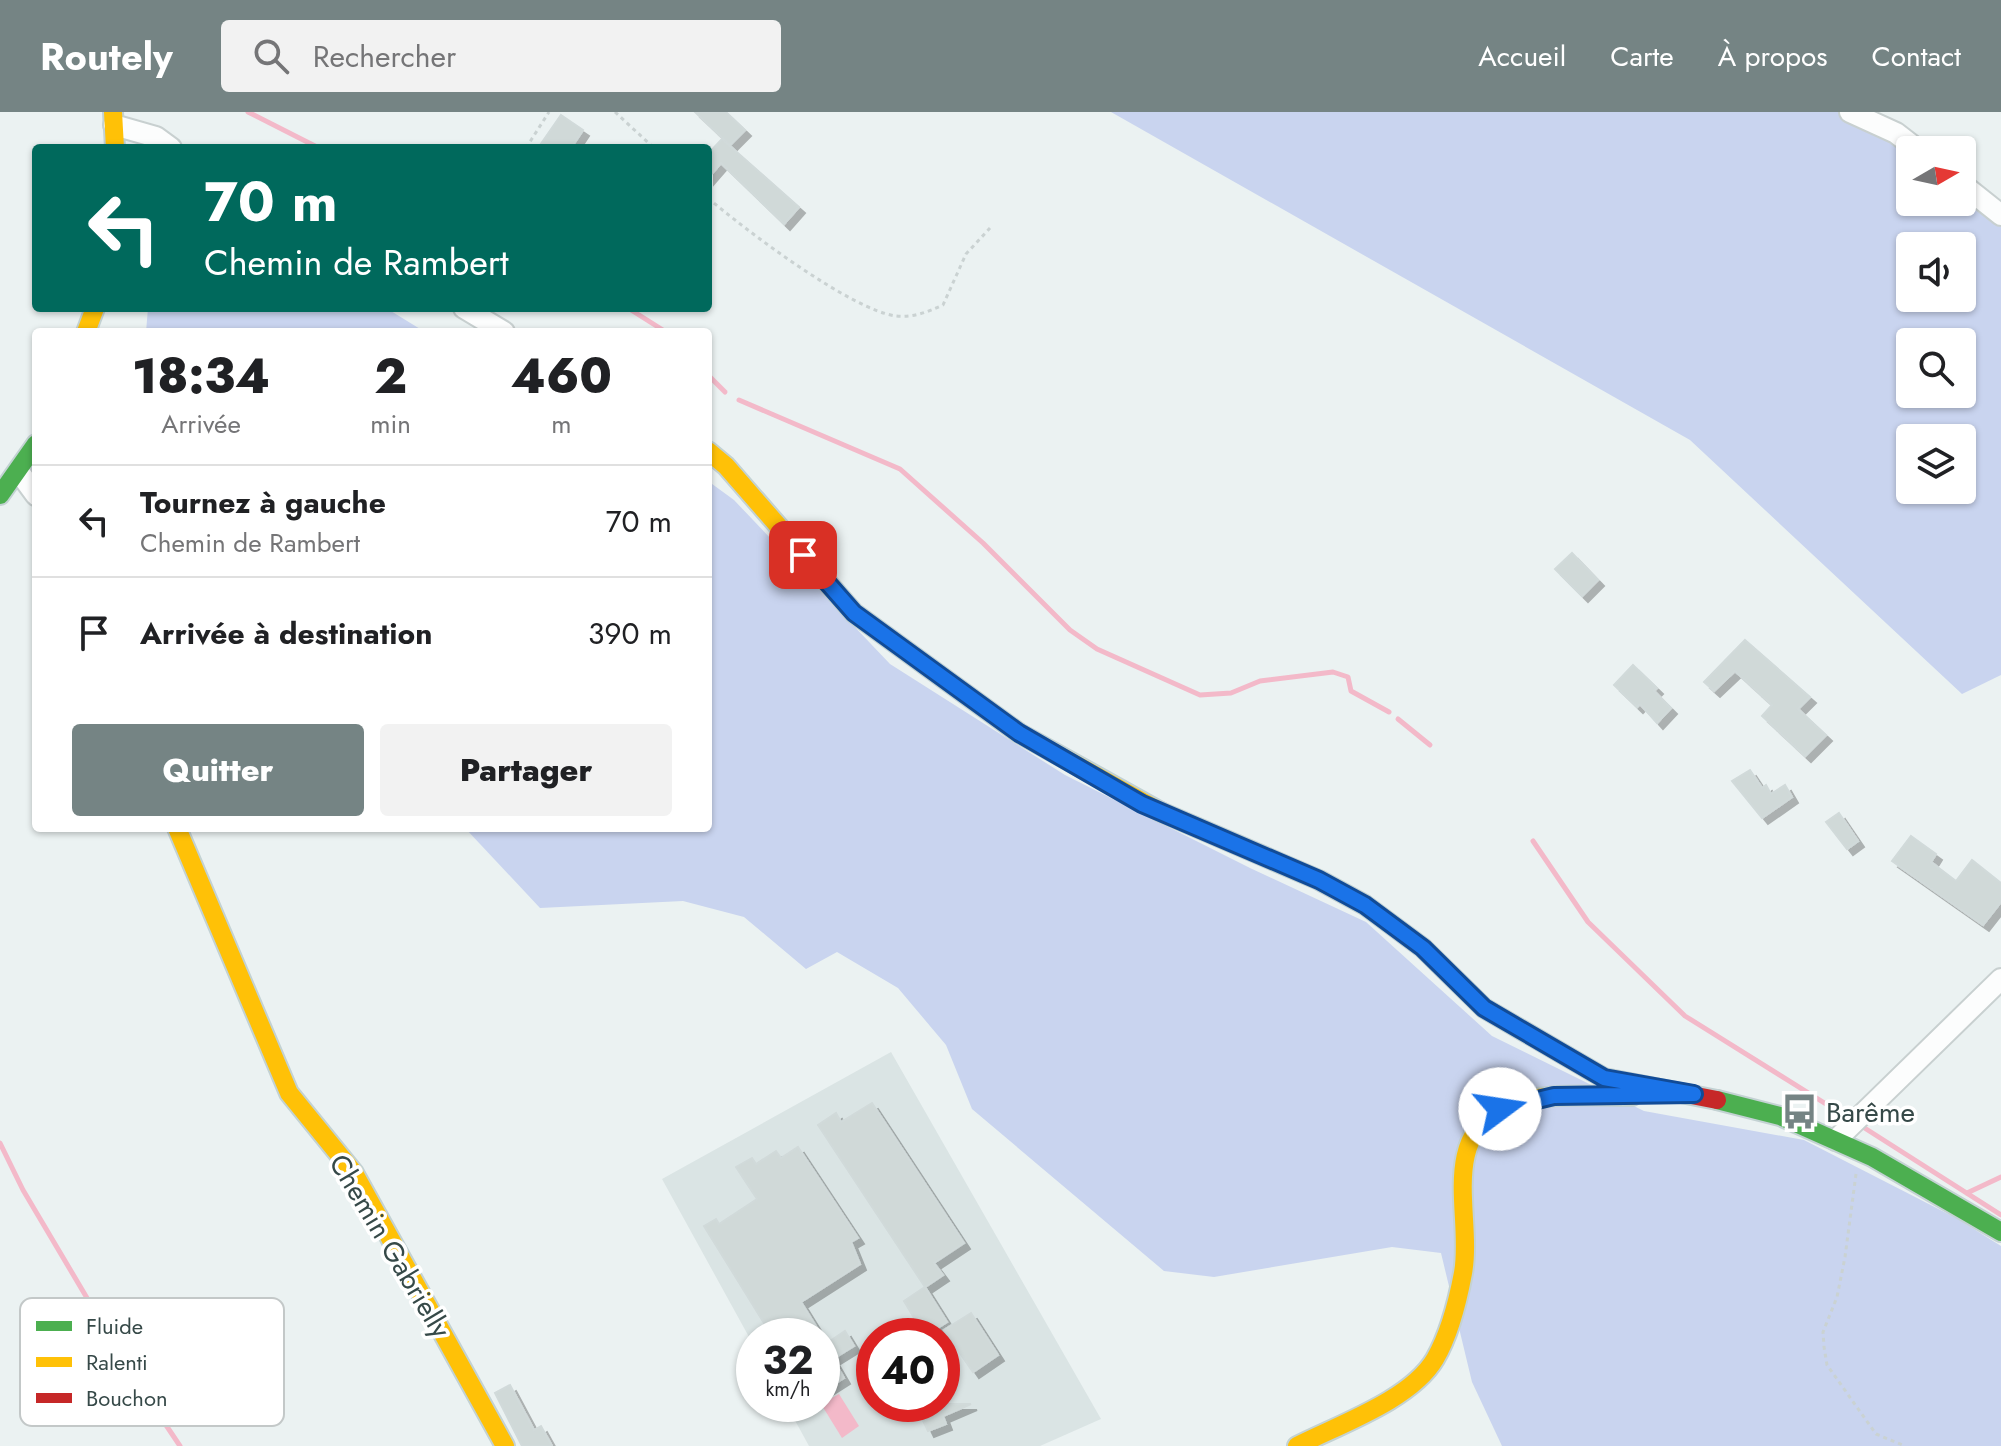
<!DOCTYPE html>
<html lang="fr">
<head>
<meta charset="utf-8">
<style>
  :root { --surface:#fff; --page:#f2f2f2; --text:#202124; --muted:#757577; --line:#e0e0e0; --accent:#758484 }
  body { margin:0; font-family:Jost,sans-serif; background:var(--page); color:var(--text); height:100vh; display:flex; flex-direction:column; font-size:30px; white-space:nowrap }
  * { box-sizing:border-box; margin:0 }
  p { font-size:26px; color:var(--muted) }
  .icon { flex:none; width:44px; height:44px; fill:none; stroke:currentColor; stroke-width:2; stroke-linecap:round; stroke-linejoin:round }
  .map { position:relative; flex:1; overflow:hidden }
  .details { position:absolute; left:32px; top:216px; width:680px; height:504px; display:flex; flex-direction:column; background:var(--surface); border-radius:8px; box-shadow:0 2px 6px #0004 }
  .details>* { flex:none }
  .banner { position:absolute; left:32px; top:32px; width:680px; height:168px; border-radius:8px; box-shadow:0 2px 6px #0004; background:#00695c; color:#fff; overflow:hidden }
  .needle { width:52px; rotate:81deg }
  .fabs { position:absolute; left:1896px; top:24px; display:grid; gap:16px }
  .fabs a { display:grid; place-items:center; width:80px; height:80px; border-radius:8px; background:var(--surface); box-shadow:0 2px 6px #0004; font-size:40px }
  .speed { position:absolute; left:736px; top:1206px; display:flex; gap:16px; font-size:40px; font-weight:700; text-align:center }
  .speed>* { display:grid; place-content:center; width:104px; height:104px; border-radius:50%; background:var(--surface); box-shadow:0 2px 6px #0004; line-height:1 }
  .speed small { font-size:20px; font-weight:400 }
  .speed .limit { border:12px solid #d22; background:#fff; color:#111 }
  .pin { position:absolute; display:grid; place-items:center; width:68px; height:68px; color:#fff; margin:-34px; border-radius:16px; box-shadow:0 4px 12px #0006 }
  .me { position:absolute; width:88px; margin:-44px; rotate:76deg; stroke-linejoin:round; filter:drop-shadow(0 0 6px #0008) }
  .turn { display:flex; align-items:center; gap:28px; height:168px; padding:0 40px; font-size:36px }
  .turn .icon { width:104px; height:104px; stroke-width:2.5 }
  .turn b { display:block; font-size:56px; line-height:68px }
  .eta { display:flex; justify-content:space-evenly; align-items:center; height:136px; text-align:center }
  .eta b { font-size:48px; font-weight:800; line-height:56px }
  .primary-button { display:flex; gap:16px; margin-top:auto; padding:16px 40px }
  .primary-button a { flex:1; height:92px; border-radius:8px; background:var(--accent); color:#fff; font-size:32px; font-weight:800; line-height:92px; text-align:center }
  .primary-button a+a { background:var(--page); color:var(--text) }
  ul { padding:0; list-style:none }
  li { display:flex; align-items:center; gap:24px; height:112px; padding:0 40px; border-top:2px solid var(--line) }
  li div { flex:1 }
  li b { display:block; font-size:30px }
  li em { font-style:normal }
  header { display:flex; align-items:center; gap:48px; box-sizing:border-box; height:112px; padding:0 40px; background:var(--accent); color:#fff }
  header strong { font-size:38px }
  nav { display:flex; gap:44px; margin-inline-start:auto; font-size:28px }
  .search { width:560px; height:72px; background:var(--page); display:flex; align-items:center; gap:20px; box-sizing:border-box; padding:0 28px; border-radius:8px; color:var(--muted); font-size:30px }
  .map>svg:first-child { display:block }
</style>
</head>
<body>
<header>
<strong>Routely</strong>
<div class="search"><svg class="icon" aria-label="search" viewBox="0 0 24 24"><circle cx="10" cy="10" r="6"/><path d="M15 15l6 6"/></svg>Rechercher</div>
<nav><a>Accueil</a><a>Carte</a><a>À propos</a><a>Contact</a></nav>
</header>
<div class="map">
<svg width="2001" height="1334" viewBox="0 0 2001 1334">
  <defs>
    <filter id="shadow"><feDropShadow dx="6" dy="6" stdDeviation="0" flood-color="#0004"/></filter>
  </defs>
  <rect width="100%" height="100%" fill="#ebf2f2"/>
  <!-- industrial -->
  <path fill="#dae4e4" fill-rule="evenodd" d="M891,940L1101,1307L1040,1334H809L786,1292H822V1224H754V1234L662,1067ZM874,1224H942V1292H874Z"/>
  <!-- green -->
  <g fill="#c9d4ef" fill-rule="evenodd">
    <path d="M1111,0H1850L1910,38V90H1962V72L2001,103V563L1962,582L1690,328ZM1910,134H1962V186H1910ZM1910,230H1962V282H1910ZM1910,326H1962V378H1910Z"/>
    <polygon points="148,196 386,196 425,220 146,220"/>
    <polygon points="708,369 734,388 890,552 1065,663 1250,756 1366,810 1492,924 1644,999 1804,1028 1958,1107 2001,1134 2001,1334 1502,1334 1472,1270 1441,1141 1392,1135 1214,1165 1164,1159 972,997 946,933 898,876 837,840 806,857 744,805 683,789 540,796 465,716 708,716"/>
  </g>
  <!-- water -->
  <polygon fill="#f3b9c9" points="839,1282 859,1314 842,1326 821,1292"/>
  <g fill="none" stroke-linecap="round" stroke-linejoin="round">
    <!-- stream -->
    <g stroke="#f3b9c9" stroke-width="5">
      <polyline points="248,0 319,36"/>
      <polyline points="628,196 666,220"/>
      <polyline points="708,263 725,280"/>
      <polyline points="739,288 900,357 983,431 1070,518 1097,537 1200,583 1231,581 1260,569 1333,560 1348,565 1351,579 1389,600"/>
      <polyline points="1398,607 1430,633"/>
      <polyline points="1533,729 1588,810 1685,904 1842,1002"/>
      <polyline points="1863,1015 2001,1103"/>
      <polyline points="0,1031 23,1078 135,1267 180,1334"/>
      <polyline points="1967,1081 2001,1065"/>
    </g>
  </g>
  <!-- building -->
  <g fill="#d0d9d8" stroke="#d1dada" stroke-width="2" filter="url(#shadow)">
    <polygon points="695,0 726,0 745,18 730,33"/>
    <polygon points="561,3 583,18 571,36 538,36"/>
    <polygon points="722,27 799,95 784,112 721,51 708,66 708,42"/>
    <polygon points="1572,441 1598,468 1582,484 1555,457"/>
    <polygon points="1745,528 1810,585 1798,597 1826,623 1805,644 1762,604 1772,593 1735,559 1714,579 1704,570"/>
    <polygon points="1633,553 1657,576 1654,579 1671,596 1657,611 1640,592 1637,595 1614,573"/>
    <polygon points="1750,658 1762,676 1766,673 1771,682 1785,673 1792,685 1762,706 1732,669"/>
    <polygon points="1839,701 1858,729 1847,737 1826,710"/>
    <polygon points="1911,724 1936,742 1931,750 1956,769 1972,748 2001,771 2001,790 1983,813 1892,749"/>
    <polygon points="872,991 964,1131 934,1151 943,1163 925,1175 818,1013 836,1001 841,1010"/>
    <polygon points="798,1035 858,1126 851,1130 860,1152 801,1190 822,1224 772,1224 704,1114 716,1107 719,1112 757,1087 736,1055 752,1046 756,1052 776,1039 781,1046"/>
    <polygon points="925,1175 947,1210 925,1224 904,1189"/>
    <polygon points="971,1201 998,1243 973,1260 944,1218"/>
    <polygon points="845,1219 854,1234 833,1247 844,1266 822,1280 822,1230 824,1233"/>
    <polygon points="510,1273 534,1318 541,1314 552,1334 522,1334 495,1281"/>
    <polygon points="915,1292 971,1292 943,1304 946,1312 928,1319"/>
  </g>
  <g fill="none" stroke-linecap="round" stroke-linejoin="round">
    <defs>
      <g id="street">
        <polyline points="1850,0 1896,21 1918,38"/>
        <polyline points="114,13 156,25 171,36"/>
        <polyline points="1962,72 2001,103"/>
        <polyline points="464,196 504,220"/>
        <polyline points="19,360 36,383"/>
        <polyline points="1836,1028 2001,867"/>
      </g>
      <g id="fast">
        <polyline points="0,383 36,332"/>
        <polyline points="1717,988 1780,1004 1872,1045 2001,1120"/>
      </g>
      <g id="slow">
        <polyline points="113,0 115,36"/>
        <polyline points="86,220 95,196"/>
        <polyline points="708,339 726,354 854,501 1019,621 1161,700"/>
        <polyline points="177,716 289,981 354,1061 505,1334"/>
        <path d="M1297,1334C1338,1313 1411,1288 1435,1247C1449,1223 1458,1188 1463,1161C1473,1107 1440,1031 1500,997C1531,979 1596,984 1632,984"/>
      </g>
      <polyline id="jam" points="1161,700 1319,768 1365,793 1423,836 1484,896 1604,966 1717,988"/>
    </defs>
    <!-- street casing -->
    <use href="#street" stroke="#c8d0d0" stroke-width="24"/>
    <!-- fast casing -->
    <use href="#fast" stroke="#c3d2d3" stroke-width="22"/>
    <!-- slow casing -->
    <use href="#slow" stroke="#c3d2d3" stroke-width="22"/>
    <!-- jam casing -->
    <use href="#jam" stroke="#c3d2d3" stroke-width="22"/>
    <!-- path -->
    <g stroke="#cad2d2" stroke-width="3" stroke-dasharray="4 4" stroke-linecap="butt">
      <polyline points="615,0 654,36"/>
      <polyline points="526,36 549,0"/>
      <path d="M708,86C744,117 851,198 896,204C913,206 927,200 943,193L966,142L990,116"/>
      <polyline points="1856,1062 1845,1145 1837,1185 1823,1220 1824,1235 1827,1253 1876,1322 1905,1334"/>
    </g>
    <!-- street -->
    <use href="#street" stroke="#fcfdfd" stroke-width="20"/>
    <!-- fast -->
    <use href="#fast" stroke="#4caf50" stroke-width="18"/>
    <!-- slow -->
    <use href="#slow" stroke="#ffc107" stroke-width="18"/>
    <!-- jam -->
    <use href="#jam" stroke="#c62828" stroke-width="18"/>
  </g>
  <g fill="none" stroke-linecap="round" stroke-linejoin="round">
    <defs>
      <polyline id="route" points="803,443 854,501 1019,621 1142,692 1319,768 1365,793 1423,836 1484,896 1604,966 1694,982 1554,984 1500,997"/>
    </defs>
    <!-- route casing -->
    <use href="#route" stroke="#114b97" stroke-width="20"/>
    <!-- route -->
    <use href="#route" stroke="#1a73e8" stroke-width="14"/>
  </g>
  <!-- icons -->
  <defs>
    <symbol id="bus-bare" viewBox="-9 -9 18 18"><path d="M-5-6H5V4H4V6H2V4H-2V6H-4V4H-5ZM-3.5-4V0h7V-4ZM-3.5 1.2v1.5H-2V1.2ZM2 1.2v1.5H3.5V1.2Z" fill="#758484" stroke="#fff" stroke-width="2.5" paint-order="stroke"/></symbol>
  </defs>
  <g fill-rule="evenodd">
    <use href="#bus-bare" x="1774" y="974" width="51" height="51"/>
  </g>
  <g text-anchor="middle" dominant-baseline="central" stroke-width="7" stroke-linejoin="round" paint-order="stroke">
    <!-- poi labels -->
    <g font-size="28" fill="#364948" stroke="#fff" text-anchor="start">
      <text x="1826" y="1000">Barême</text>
    </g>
    <!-- street labels -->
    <g font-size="28" fill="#364948" stroke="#fff">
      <text transform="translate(390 1134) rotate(59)">Chemin Gabrielly</text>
    </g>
  </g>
  <!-- legend -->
  <rect x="20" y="1186" width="264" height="128" rx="12" fill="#fff" stroke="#c3c8c8" stroke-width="2"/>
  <rect x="36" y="1209" width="36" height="10" fill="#4caf50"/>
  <rect x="36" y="1245" width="36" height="10" fill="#ffc107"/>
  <rect x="36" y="1281" width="36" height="10" fill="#c62828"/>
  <g font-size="22" fill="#364948">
    <text x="86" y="1222">Fluide</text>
    <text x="86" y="1258">Ralenti</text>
    <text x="86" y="1294">Bouchon</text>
  </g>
</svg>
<div class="fabs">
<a><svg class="needle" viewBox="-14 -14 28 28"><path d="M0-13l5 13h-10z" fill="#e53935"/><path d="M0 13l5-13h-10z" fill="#757577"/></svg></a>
<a><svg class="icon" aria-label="sound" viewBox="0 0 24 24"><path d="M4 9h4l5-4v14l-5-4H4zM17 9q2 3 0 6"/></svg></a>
<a><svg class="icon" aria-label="search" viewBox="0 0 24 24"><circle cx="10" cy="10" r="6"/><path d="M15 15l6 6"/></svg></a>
<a><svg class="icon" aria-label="layers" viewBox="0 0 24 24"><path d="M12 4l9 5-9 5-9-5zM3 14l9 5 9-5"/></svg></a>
</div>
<div class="speed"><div>32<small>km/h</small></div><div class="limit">40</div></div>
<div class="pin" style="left:803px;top:443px;background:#d93025"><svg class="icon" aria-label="arrive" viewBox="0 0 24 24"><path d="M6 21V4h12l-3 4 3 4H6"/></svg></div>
<svg class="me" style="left:1500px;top:997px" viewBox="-20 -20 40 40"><circle r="19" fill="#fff"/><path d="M0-13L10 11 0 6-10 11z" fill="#1a73e8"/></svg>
<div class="banner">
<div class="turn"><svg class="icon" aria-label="left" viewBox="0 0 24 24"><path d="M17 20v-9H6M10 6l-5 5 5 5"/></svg><div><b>70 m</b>Chemin de Rambert</div></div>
</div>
<section class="details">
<div class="eta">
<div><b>18:34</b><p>Arrivée</p></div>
<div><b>2</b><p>min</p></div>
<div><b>460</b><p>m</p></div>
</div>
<ul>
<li><svg class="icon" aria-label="left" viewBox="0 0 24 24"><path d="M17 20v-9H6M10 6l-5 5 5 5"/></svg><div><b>Tournez à gauche</b><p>Chemin de Rambert</p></div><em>70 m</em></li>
<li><svg class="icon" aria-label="arrive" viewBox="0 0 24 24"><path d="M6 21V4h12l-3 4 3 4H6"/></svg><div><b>Arrivée à destination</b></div><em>390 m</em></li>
</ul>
<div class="primary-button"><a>Quitter</a><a>Partager</a></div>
</section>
</div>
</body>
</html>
